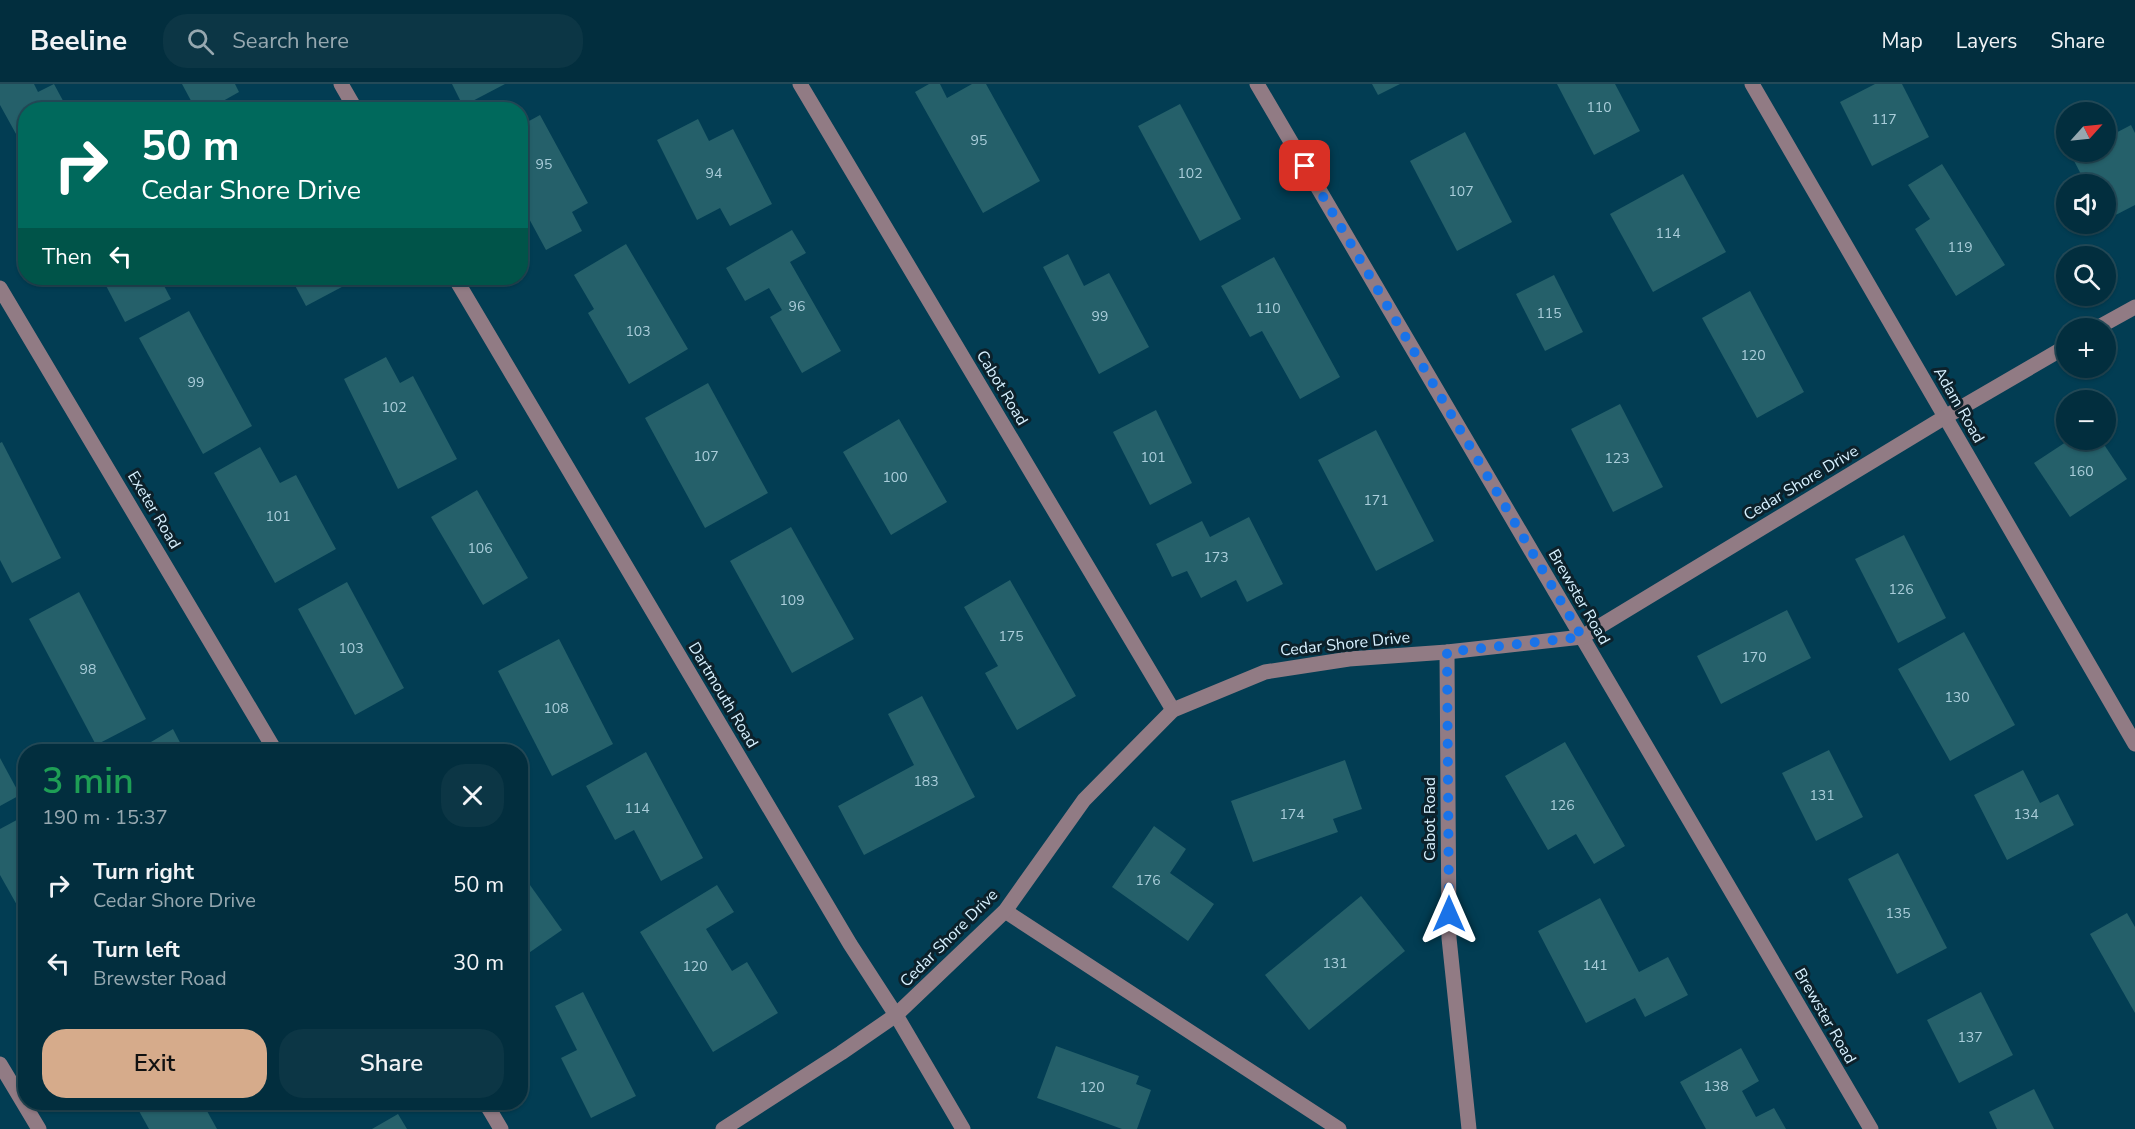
<!DOCTYPE html>
<html lang="en">
<head>
<meta charset="utf-8">
<style>
  :root { --surface:#022e3e; --page:#0c3645; --text:#f1f3f6; --muted:#96a8b0; --line:#234a58; --accent:#d6ab8b }
  body { margin:0; font-family:"Nunito Sans",sans-serif; background:var(--page); color:var(--text); height:100vh; display:flex; flex-direction:column; font-size:22px; white-space:nowrap }
  * { box-sizing:border-box; margin:0 }
  p { font-size:20px; color:var(--muted) }
  .icon { flex:none; width:33px; height:33px; fill:none; stroke:currentColor; stroke-width:2; stroke-linecap:round; stroke-linejoin:round }
  .map { position:relative; flex:1; overflow:hidden }
  .sheet { position:absolute; left:18px; top:660px; width:510px; height:366px; display:flex; flex-direction:column; background:var(--surface); border-radius:24px; box-shadow:0 2px 4px #0004,0 0 0 2px var(--line) }
  .sheet>* { flex:none }
  .top-card { position:absolute; left:18px; top:18px; width:510px; height:183px; border-radius:24px; box-shadow:0 2px 4px #0004,0 0 0 2px var(--line); background:#00695c; color:#fff; overflow:hidden }
  .needle { width:39px; rotate:63deg }
  .buttons { position:absolute; left:2056px; top:18px; display:grid; gap:12px }
  .buttons a { display:grid; place-items:center; width:60px; height:60px; border-radius:50%; background:var(--surface); box-shadow:0 2px 4px #0004,0 0 0 2px var(--line); font-size:30px }
  .pin { position:absolute; display:grid; place-items:center; width:51px; height:51px; color:#fff; margin:-26px; border-radius:12px; box-shadow:0 3px 9px #0006 }
  .me { position:absolute; width:66px; margin:-33px; rotate:0deg; stroke-linejoin:round; filter:drop-shadow(0 0 4px #0008) }
  .turn { display:flex; align-items:center; gap:21px; height:126px; padding:0 24px; font-size:27px }
  .turn .icon { width:78px; height:78px; stroke-width:2.5 }
  .turn b { display:block; font-size:42px; line-height:51px }
  .then { display:flex; align-items:center; height:57px; padding:0 24px; background:#0003; gap:12px; font-size:22px }
  .round { display:grid; place-items:center; flex:none; width:63px; height:63px; border-radius:24px; background:var(--page) }
  .summary { display:flex; align-items:center; justify-content:space-between; height:102px; padding:0 24px }
  h1 { font-size:36px; font-weight:600; line-height:45px; color:#1e9e55 }
  .button { display:flex; gap:12px; margin-top:auto; padding:12px 24px }
  .button a { flex:1; height:69px; border-radius:24px; background:var(--accent); color:#111; font-size:24px; font-weight:600; line-height:69px; text-align:center }
  .button a+a { background:var(--page); color:var(--text) }
  ul { padding:0; list-style:none }
  li { display:flex; align-items:center; gap:18px; height:78px; padding:0 24px }
  li div { flex:1 }
  li b { display:block; font-size:22px }
  li em { font-style:normal }
  header { display:flex; align-items:center; gap:36px; box-sizing:border-box; height:84px; padding:0 30px; background:var(--surface); border-bottom:2px solid var(--line) }
  header strong { font-size:28px }
  nav { display:flex; gap:33px; margin-inline-start:auto; font-size:21px }
  .search { width:420px; height:54px; background:var(--page); display:flex; align-items:center; gap:15px; box-sizing:border-box; padding:0 21px; border-radius:24px; color:var(--muted); font-size:22px }
  .map>svg:first-child { display:block }
</style>
</head>
<body>
<header>
<strong>Beeline</strong>
<div class="search"><svg class="icon" aria-label="search" viewBox="0 0 24 24"><circle cx="10" cy="10" r="6"/><path d="M15 15l6 6"/></svg>Search here</div>
<nav><a>Map</a><a>Layers</a><a>Share</a></nav>
</header>
<div class="map">
<svg width="2135" height="1045" viewBox="0 0 2135 1045">
  <rect width="100%" height="100%" fill="#023d53"/>
  <!-- building -->
  <g fill="#25606a">
    <polygon points="0,0 34,0 38,8 54,0 68,26 26,26 26,68 0,21"/>
    <polygon points="182,0 235,0 239,8 207,26 196,26"/>
    <polygon points="452,0 505,0 463,22"/>
    <polygon points="929,0 940,0 947,14 972,0 986,0 1040,97 983,129 915,8"/>
    <polygon points="1372,0 1400,0 1378,11"/>
    <polygon points="1557,0 1615,0 1640,47 1594,71"/>
    <polygon points="1875,0 1902,0 1929,53 1872,82 1840,18"/>
    <polygon points="1180,20 1241,135 1200,157 1138,42"/>
    <polygon points="540,31 588,119 572,128 582,147 546,166 520,118 520,42"/>
    <polygon points="698,35 709,57 733,45 772,120 730,142 720,124 697,136 657,56"/>
    <polygon points="2131,41 2135,49 2135,121 2106,136 2106,100 2086,100 2071,71 2079,68 2106,68 2106,54"/>
    <polygon points="1465,48 1512,138 1457,167 1410,77"/>
    <polygon points="1942,80 2005,181 1956,212 1915,145 1930,135 1908,101"/>
    <polygon points="1683,90 1726,168 1653,208 1610,130"/>
    <polygon points="792,146 806,169 790,178 841,267 802,289 770,233 782,226 769,204 745,217 726,184"/>
    <polygon points="626,160 688,265 629,300 588,229 594,225 574,191"/>
    <polygon points="1068,170 1084,202 1109,189 1149,263 1099,290 1043,183"/>
    <polygon points="1274,173 1340,293 1300,315 1262,247 1250,253 1221,202"/>
    <polygon points="1554,191 1583,248 1545,267 1516,210"/>
    <polygon points="102,194 160,194 171,215 125,238"/>
    <polygon points="291,194 354,194 355,196 306,222"/>
    <polygon points="1750,207 1804,308 1757,334 1702,234"/>
    <polygon points="189,227 252,342 203,370 139,254"/>
    <polygon points="386,273 400,299 413,292 457,375 398,405 344,295"/>
    <polygon points="708,299 768,409 705,444 645,334"/>
    <polygon points="1620,320 1663,403 1613,428 1571,345"/>
    <polygon points="1156,326 1192,399 1150,421 1113,348"/>
    <polygon points="899,335 947,418 891,451 843,368"/>
    <polygon points="1376,346 1434,457 1376,487 1318,376"/>
    <polygon points="2069,356 2101,356 2127,395 2070,433 2034,379"/>
    <polygon points="2,358 61,474 12,499 0,476 0,359"/>
    <polygon points="260,363 280,399 296,391 336,465 275,499 214,389"/>
    <polygon points="477,406 528,494 483,521 431,433"/>
    <polygon points="1249,433 1283,500 1247,518 1236,496 1201,514 1187,487 1172,493 1156,460 1202,437 1210,453"/>
    <polygon points="791,443 854,555 792,589 730,477"/>
    <polygon points="1904,451 1946,534 1898,559 1855,475"/>
    <polygon points="1010,496 1076,612 1017,646 985,589 998,582 964,523"/>
    <polygon points="347,498 404,604 355,631 298,525"/>
    <polygon points="79,508 146,635 96,661 29,535"/>
    <polygon points="1787,526 1811,574 1721,620 1697,572"/>
    <polygon points="1964,548 2015,641 1950,677 1898,585"/>
    <polygon points="559,555 613,660 552,692 498,587"/>
    <polygon points="922,612 975,713 864,771 838,722 914,681 888,630"/>
    <polygon points="173,645 185,668 134,668"/>
    <polygon points="1565,658 1625,762 1594,780 1576,750 1548,766 1505,692"/>
    <polygon points="1829,666 1863,733 1816,757 1782,689"/>
    <polygon points="646,668 703,774 661,797 634,746 615,756 586,702"/>
    <polygon points="0,674 20,711 0,722"/>
    <polygon points="1345,676 1362,725 1333,735 1338,748 1253,778 1231,717"/>
    <polygon points="2023,686 2040,719 2058,710 2074,741 2007,776 1974,711"/>
    <polygon points="26,731 26,837 0,791 0,745"/>
    <polygon points="1154,742 1186,765 1170,789 1214,820 1188,857 1112,803"/>
    <polygon points="1898,769 1947,864 1897,890 1848,795"/>
    <polygon points="520,787 562,846 520,875"/>
    <polygon points="717,801 734,828 706,845 732,887 747,878 778,929 713,968 640,848"/>
    <polygon points="1361,812 1405,867 1309,946 1265,891"/>
    <polygon points="1600,814 1639,888 1668,873 1688,911 1645,933 1635,914 1586,939 1538,847"/>
    <polygon points="2127,829 2135,843 2135,929 2090,850"/>
    <polygon points="583,908 636,1012 591,1034 561,974 577,966 555,922"/>
    <polygon points="1981,908 2013,971 1959,999 1927,936"/>
    <polygon points="1056,962 1139,992 1136,1000 1151,1006 1137,1045 1122,1045 1037,1014"/>
    <polygon points="1741,964 1759,997 1742,1007 1756,1033 1774,1024 1786,1045 1706,1045 1680,998"/>
    <polygon points="2034,1005 2054,1045 1997,1045 1989,1028"/>
    <polygon points="134,1018 202,1018 217,1045 149,1045"/>
    <polygon points="295,1018 313,1018 299,1026"/>
    <polygon points="398,1030 407,1045 372,1045"/>
  </g>
  <g fill="none" stroke-linecap="round" stroke-linejoin="round">
    <!-- minor -->
    <g stroke="#917b84" stroke-width="15">
      <polyline points="341,0 356,26"/>
      <polyline points="800,0 1173,626"/>
      <polyline points="1257,0 1871,1045"/>
      <polyline points="1752,0 2135,660"/>
      <polyline points="455,194 850,860 896,931 963,1045"/>
      <polyline points="0,204 276,668"/>
      <polyline points="2097,244 2135,223"/>
      <polyline points="1447,568 1449,854 1469,1045"/>
      <polyline points="1005,827 1339,1045"/>
      <polyline points="0,980 39,1045"/>
      <polyline points="485,1018 501,1045"/>
      <polyline points="723,1045 841,969 896,931 1005,827 1084,716 1173,626 1265,588 1349,575 1447,568 1582,553 1945,333 2067,262"/>
    </g>
  </g>
  <g fill="none" stroke-linecap="round" stroke-linejoin="round">
    <!-- route -->
    <polyline stroke="#1a73e8" stroke-width="10" stroke-dasharray="0 18" points="1305,82 1582,553 1447,568 1449,830"/>
  </g>
  <g text-anchor="middle" dominant-baseline="central" stroke-width="6" stroke-linejoin="round" paint-order="stroke">
    <!-- number labels -->
    <g font-size="14" fill="#aacdda">
      <text x="1599" y="23">110</text>
      <text x="1884" y="35">117</text>
      <text x="979" y="56">95</text>
      <text x="544" y="80">95</text>
      <text x="714" y="89">94</text>
      <text x="1190" y="89">102</text>
      <text x="1461" y="107">107</text>
      <text x="1668" y="149">114</text>
      <text x="1960" y="163">119</text>
      <text x="797" y="222">96</text>
      <text x="1268" y="224">110</text>
      <text x="1549" y="229">115</text>
      <text x="1100" y="232">99</text>
      <text x="638" y="247">103</text>
      <text x="1753" y="271">120</text>
      <text x="196" y="298">99</text>
      <text x="394" y="323">102</text>
      <text x="706" y="372">107</text>
      <text x="1153" y="373">101</text>
      <text x="1617" y="374">123</text>
      <text x="2081" y="387">160</text>
      <text x="895" y="393">100</text>
      <text x="1376" y="416">171</text>
      <text x="278" y="432">101</text>
      <text x="480" y="464">106</text>
      <text x="1216" y="473">173</text>
      <text x="1901" y="505">126</text>
      <text x="792" y="516">109</text>
      <text x="1011" y="552">175</text>
      <text x="351" y="564">103</text>
      <text x="1754" y="573">170</text>
      <text x="88" y="585">98</text>
      <text x="1957" y="613">130</text>
      <text x="556" y="624">108</text>
      <text x="926" y="697">183</text>
      <text x="1822" y="711">131</text>
      <text x="1562" y="721">126</text>
      <text x="637" y="724">114</text>
      <text x="1292" y="730">174</text>
      <text x="2026" y="730">134</text>
      <text x="1148" y="796">176</text>
      <text x="1898" y="829">135</text>
      <text x="1335" y="879">131</text>
      <text x="1595" y="881">141</text>
      <text x="695" y="882">120</text>
      <text x="1970" y="953">137</text>
      <text x="1716" y="1002">138</text>
      <text x="1092" y="1003">120</text>
    </g>
    <!-- street labels -->
    <g font-size="16" fill="#d7f1ff" stroke="#0c212b">
      <text transform="translate(1002 304) rotate(59)">Cabot Road</text>
      <text transform="translate(1959 321) rotate(60)">Adam Road</text>
      <text transform="translate(1801 399) rotate(-31)">Cedar Shore Drive</text>
      <text transform="translate(154 426) rotate(59)">Exeter Road</text>
      <text transform="translate(1579 513) rotate(60)">Brewster Road</text>
      <text transform="translate(1345 560) rotate(-6)">Cedar Shore Drive</text>
      <text transform="translate(723 611) rotate(59)">Dartmouth Road</text>
      <text transform="translate(1430 735) rotate(-90)">Cabot Road</text>
      <text transform="translate(949 854) rotate(-45)">Cedar Shore Drive</text>
      <text transform="translate(1825 932) rotate(60)">Brewster Road</text>
    </g>
  </g>
</svg>
<div class="buttons">
<a><svg class="needle" viewBox="-14 -14 28 28"><path d="M0-13l5 13h-10z" fill="#e53935"/><path d="M0 13l5-13h-10z" fill="#96a8b0"/></svg></a>
<a><svg class="icon" aria-label="sound" viewBox="0 0 24 24"><path d="M4 9h4l5-4v14l-5-4H4zM17 9q2 3 0 6"/></svg></a>
<a><svg class="icon" aria-label="search" viewBox="0 0 24 24"><circle cx="10" cy="10" r="6"/><path d="M15 15l6 6"/></svg></a>
<a>+</a>
<a>−</a>
</div>
<div class="pin" style="left:1305px;top:82px;background:#d93025"><svg class="icon" aria-label="arrive" viewBox="0 0 24 24"><path d="M6 21V4h12l-3 4 3 4H6"/></svg></div>
<svg class="me" style="left:1449px;top:830px" viewBox="-20 -20 40 40"><path d="M0-17L14 15 0 8-14 15z" fill="#1a73e8" stroke="#fff" stroke-width="4"/></svg>
<div class="top-card">
<div class="turn"><svg class="icon" aria-label="right" viewBox="0 0 24 24"><path d="M7 20v-9h11M14 6l5 5-5 5"/></svg><div><b>50 m</b>Cedar Shore Drive</div></div>
<div class="then">Then<svg class="icon" aria-label="left" viewBox="0 0 24 24"><path d="M17 20v-9H6M10 6l-5 5 5 5"/></svg></div>
</div>
<section class="sheet">
<div class="summary"><div><h1>3 min</h1><p>190 m · 15:37</p></div><a class="round"><svg class="icon" aria-label="close" viewBox="0 0 24 24"><path d="M6 6l12 12M18 6L6 18"/></svg></a></div>
<ul>
<li><svg class="icon" aria-label="right" viewBox="0 0 24 24"><path d="M7 20v-9h11M14 6l5 5-5 5"/></svg><div><b>Turn right</b><p>Cedar Shore Drive</p></div><em>50 m</em></li>
<li><svg class="icon" aria-label="left" viewBox="0 0 24 24"><path d="M17 20v-9H6M10 6l-5 5 5 5"/></svg><div><b>Turn left</b><p>Brewster Road</p></div><em>30 m</em></li>
</ul>
<div class="button"><a>Exit</a><a>Share</a></div>
</section>
</div>
</body>
</html>
